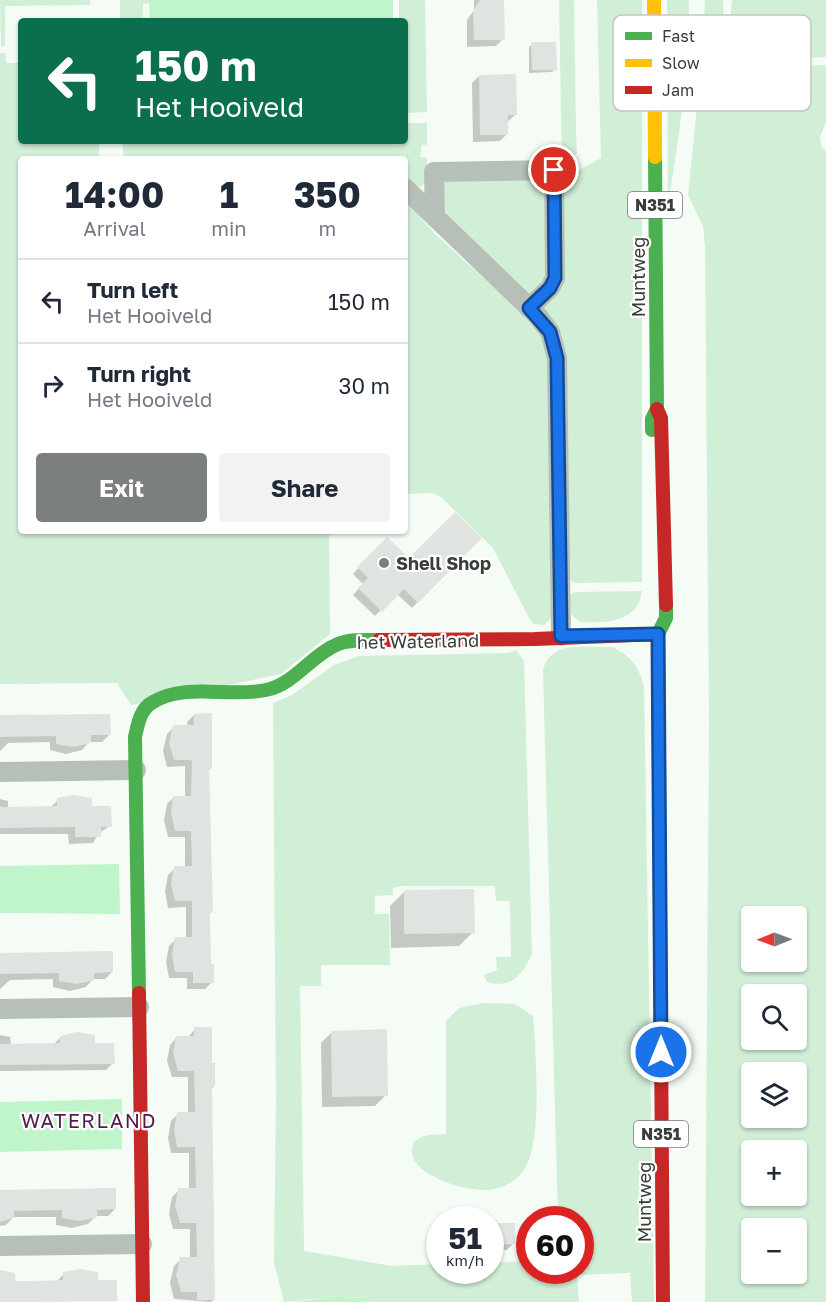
<!DOCTYPE html>
<html lang="en">
<head>
<meta charset="utf-8">
<style>
  :root { --surface:#fff; --page:#f2f2f3; --text:#1f2937; --muted:#747a83; --line:#e0e1e3; --accent:#7b807c }
  body { margin:0; font-family:"Golos Text",sans-serif; background:var(--page); color:var(--text); height:100vh; display:flex; flex-direction:column; font-size:22px; white-space:nowrap }
  * { box-sizing:border-box; margin:0 }
  p { font-size:20px; color:var(--muted) }
  .icon { flex:none; width:33px; height:33px; fill:none; stroke:currentColor; stroke-width:2; stroke-linecap:round; stroke-linejoin:round }
  .map { position:relative; flex:1; overflow:hidden }
  .panel { position:absolute; left:18px; top:156px; width:390px; height:378px; display:flex; flex-direction:column; background:var(--surface); border-radius:6px; box-shadow:0 2px 4px #0004 }
  .panel>* { flex:none }
  .hud { position:absolute; left:18px; top:18px; width:390px; height:126px; border-radius:6px; box-shadow:0 2px 4px #0004; background:#0b6e4f; color:#fff; overflow:hidden }
  .needle { width:39px; rotate:269deg }
  .fabs { position:absolute; left:741px; top:906px; display:grid; gap:12px }
  .fabs a { display:grid; place-items:center; width:66px; height:66px; border-radius:6px; background:var(--surface); box-shadow:0 2px 4px #0004; font-size:30px }
  .speed { position:absolute; left:426px; top:1206px; display:flex; gap:12px; font-size:30px; font-weight:700; text-align:center }
  .speed>* { display:grid; place-content:center; width:78px; height:78px; border-radius:50%; background:var(--surface); box-shadow:0 2px 4px #0004; line-height:1 }
  .speed small { font-size:15px; font-weight:400 }
  .speed .limit { border:9px solid #d22; background:#fff; color:#111 }
  .pin { position:absolute; display:grid; place-items:center; width:51px; height:51px; color:#fff; margin:-26px; border:3px solid #fff; border-radius:50%; box-shadow:0 2px 6px #0007 }
  .me { position:absolute; width:66px; margin:-33px; rotate:0deg; stroke-linejoin:round; filter:drop-shadow(0 0 4px #0008) }
  .turn { display:flex; align-items:center; gap:21px; height:126px; padding:0 18px; font-size:27px }
  .turn .icon { width:78px; height:78px; stroke-width:2.5 }
  .turn b { display:block; font-size:42px; line-height:51px }
  .eta { display:flex; justify-content:space-evenly; align-items:center; height:102px; text-align:center }
  .eta b { font-size:36px; font-weight:700; line-height:42px }
  .button { display:flex; gap:12px; margin-top:auto; padding:12px 18px }
  .button a { flex:1; height:69px; border-radius:6px; background:var(--accent); color:#fff; font-size:24px; font-weight:700; line-height:69px; text-align:center }
  .button a+a { background:var(--page); color:var(--text) }
  ul { padding:0; list-style:none }
  li { display:flex; align-items:center; gap:18px; height:84px; padding:0 18px; border-top:2px solid var(--line) }
  li div { flex:1 }
  li b { display:block; font-size:22px }
  li em { font-style:normal }
  .map>svg:first-child { display:block }
</style>
</head>
<body>
<div class="map">
<svg width="826" height="1302" viewBox="0 0 826 1302">
  <rect width="100%" height="100%" fill="#f5fcf6"/>
  <!-- green -->
  <g fill="#d1eed7" fill-rule="evenodd">
    <polygon points="0,0 90,0 90,5 5,6 5,46 1,47"/>
    <polygon points="120,0 149,0 149,3 143,4 143,21 120,21"/>
    <polygon points="399,0 425,0 427,112 405,113 405,21 399,21"/>
    <polygon points="559,0 574,0 576,133 577,153 562,167"/>
    <polygon points="597,0 642,0 642,582 574,583 567,577 564,348 560,333 543,307 562,179 601,158"/>
    <path d="M667,0H689C689,66 679,139 668,204Z"/>
    <path d="M705,0H723C723,81 762,66 826,65V122L820,137L821,146L826,152V1302H705L709,721L705,247L703,226L688,195L703,48ZM752,916H796V962H752ZM752,994H796V1040H752ZM752,1072H796V1118H752ZM752,1150H796V1196H752ZM752,1228H796V1274H752Z"/>
    <path d="M732,0H826V57C797,58 741,72 732,33C729,23 731,10 732,0Z"/>
    <polygon points="0,53 5,53 6,63 20,63 21,57 21,141 99,141 99,159 21,159 21,531 334,531 329,536 330,634 281,674 131,705 117,683 0,684"/>
    <polygon points="405,123 427,123 427,145 422,145 420,157 427,158 426,183 420,187 405,178 405,159 124,159 122,141 405,141"/>
    <path d="M442,180H535C554,194 548,255 548,278L530,296L448,218L442,205Z"/>
    <polygon points="405,200 436,235 540,329 548,356 552,617 544,625 534,624 529,618 493,548 441,497 432,493 405,494"/>
    <path d="M642,591C638,623 605,623 580,622L571,614L568,597L574,592Z"/>
    <path d="M612,647C631,656 639,666 644,687L654,1302H632L630,1273L577,1275L579,1302H372L368,1298L334,1297L284,1302L274,1263L276,1100L273,703L292,695L334,665L359,656L509,653L516,650L524,661L532,954C523,974 512,989 487,982L484,975L497,970L496,957H511L510,901H496L495,886H402L393,888V895L375,896V914H389L390,965H321V986H300L304,1251L392,1266L439,1264L440,1270H490L491,1263L529,1261L530,1270H580V1220L558,1219L543,671C550,639 586,648 612,647Z"/>
    <path d="M483,1003L515,1004L533,1016C536,1050 542,1139 526,1166C518,1181 502,1190 485,1190C466,1191 414,1176 412,1153C410,1133 433,1135 446,1134V1021L459,1008Z"/>
  </g>
  <!-- water -->
  <g fill="#c0f5cc">
    <polygon points="149,0 393,0 393,21 150,21"/>
    <polygon points="119,864 120,914 0,913 0,866"/>
    <polygon points="122,1099 122,1149 0,1152 0,1102"/>
    <polygon points="334,1297 368,1298 371,1302 294,1302"/>
  </g>
  <!-- shadow -->
  <g fill="#0003">
    <polygon points="474,0 503,0 503,39 496,46 467,47 467,20 474,10"/>
    <polygon points="532,44 555,69 552,72 529,73 529,47"/>
    <polygon points="479,76 515,115 507,122 507,134 500,141 473,142 472,83"/>
    <polygon points="479,538 412,608 397,594 375,616 353,595 363,584 353,574 387,539 409,561"/>
    <polygon points="194,715 211,768 207,771 212,911 209,915 210,966 212,982 205,989 187,989 187,978 169,978 166,962 169,946 176,939 186,938 186,907 168,908 165,891 168,875 175,868 185,868 185,837 168,837 164,820 167,804 174,797 185,797 185,766 167,767 163,751 167,734 174,727 188,727 187,722"/>
    <polygon points="0,717 109,735 102,742 89,742 82,750 66,754 50,750 50,742 8,743 0,751"/>
    <polygon points="0,799 8,801 8,808 50,808 58,800 90,807 110,826 99,833 93,843 69,844 68,834 0,834"/>
    <polygon points="404,892 473,932 459,946 391,948 390,906"/>
    <polygon points="0,954 112,972 105,979 93,979 86,987 70,991 53,987 53,979 10,980 0,989"/>
    <polygon points="195,1029 210,1065 214,1086 211,1089 213,1300 211,1302 174,1299 170,1283 174,1266 181,1259 190,1259 190,1229 173,1229 169,1214 172,1197 179,1190 189,1190 189,1153 171,1153 168,1138 171,1121 178,1114 188,1113 188,1077 172,1077 167,1061 170,1045 177,1037 188,1037"/>
    <polygon points="332,1032 386,1095 375,1106 322,1107 321,1043"/>
    <polygon points="0,1035 10,1037 11,1045 53,1045 61,1037 93,1044 113,1063 106,1070 0,1071"/>
    <polygon points="0,1191 115,1209 108,1216 96,1216 88,1224 72,1228 56,1225 56,1217 14,1217 6,1225 0,1226"/>
    <polygon points="490,1225 514,1243 507,1250 490,1251"/>
    <polygon points="440,1228 440,1252 435,1252 435,1233"/>
    <polygon points="0,1272 14,1282 56,1282 64,1274 96,1281 116,1300 0,1302"/>
  </g>
  <!-- building -->
  <g fill="#dfe4e0">
    <polygon points="480,0 504,0 505,40 474,40 473,11"/>
    <polygon points="531,42 556,42 557,70 532,70"/>
    <polygon points="516,74 517,115 508,115 508,135 480,135 479,75"/>
    <polygon points="455,512 482,538 418,603 404,589 382,612 358,588 368,578 357,567 387,537 409,558"/>
    <polygon points="212,713 212,768 209,768 213,912 210,912 211,964 214,964 214,983 193,983 193,972 175,972 172,955 175,937 192,937 192,901 175,901 171,884 174,866 192,866 191,831 175,831 171,813 173,796 191,796 192,760 174,760 169,743 173,725 194,725 194,714"/>
    <polygon points="110,714 111,735 91,735 91,743 74,747 56,744 56,736 0,737 0,715"/>
    <polygon points="74,795 92,798 92,806 111,806 112,827 101,827 101,837 75,837 75,827 0,828 0,807 57,806 57,798"/>
    <polygon points="474,889 475,933 404,934 404,890"/>
    <polygon points="113,951 113,972 94,973 94,980 77,984 59,981 59,973 0,974 0,953"/>
    <polygon points="194,1027 212,1027 212,1063 215,1063 215,1086 212,1086 215,1300 197,1300 197,1292 181,1292 176,1275 180,1257 197,1257 196,1223 180,1223 175,1206 178,1188 196,1188 195,1147 177,1147 174,1130 177,1112 195,1112 194,1071 178,1071 173,1053 176,1036 194,1036"/>
    <polygon points="387,1029 388,1096 332,1097 331,1031"/>
    <polygon points="77,1032 95,1035 95,1043 114,1043 115,1064 0,1065 0,1044 60,1043 60,1036"/>
    <polygon points="116,1188 116,1209 97,1210 97,1217 80,1221 62,1218 62,1210 14,1211 14,1218 0,1222 0,1190"/>
    <polygon points="490,1223 515,1223 515,1244 490,1245"/>
    <polygon points="80,1269 98,1272 98,1280 117,1280 117,1301 0,1302 0,1270 15,1273 15,1281 35,1281 63,1280 63,1272"/>
  </g>
  <g fill="none" stroke-linecap="round" stroke-linejoin="round">
    <!-- street -->
    <g stroke="#b6c0b8" stroke-width="20">
      <polyline points="405,188 537,315 550,332 557,358 561,636"/>
      <polyline points="435,217 434,172 554,170 555,278 550,288 529,308"/>
      <polyline points="0,772 136,770"/>
      <polyline points="0,1009 139,1007"/>
      <polyline points="0,1246 142,1244"/>
    </g>
    <!-- fast -->
    <g stroke="#4caf50" stroke-width="14">
      <polyline points="652,430 652,419 657,409 655,157"/>
      <path d="M139,993L135,737C138,724 140,709 153,702C187,682 229,698 266,690C295,684 311,655 338,644C351,639 366,640 379,640"/>
      <polyline points="661,1039 658,634 666,618 666,605"/>
    </g>
    <!-- slow -->
    <polyline stroke="#ffc107" stroke-width="14" points="654,0 655,157"/>
    <!-- jam -->
    <g stroke="#c62828" stroke-width="14">
      <polyline points="657,409 661,418 666,605"/>
      <polyline points="379,640 535,639 658,634"/>
      <polyline points="139,993 143,1302"/>
      <polyline points="661,1039 663,1302"/>
    </g>
  </g>
  <g fill="none" stroke-linecap="round" stroke-linejoin="round">
    <defs>
      <polyline id="route" points="554,170 555,278 550,288 529,308 550,332 557,358 561,636 658,634 661,1052"/>
    </defs>
    <!-- route casing -->
    <use href="#route" stroke="#114b97" stroke-width="15"/>
    <!-- route -->
    <use href="#route" stroke="#1a73e8" stroke-width="10"/>
  </g>
  <!-- markers -->
  <circle fill="#7b807c" stroke="#fff" stroke-width="2" cx="384" cy="563" r="6"/>
  <g text-anchor="middle" dominant-baseline="central" stroke-width="4.5" stroke-linejoin="round" paint-order="stroke">
    <!-- shield labels -->
    <g fill="#fff" stroke="#747875" stroke-width="1.5">
      <rect x="628" y="192" width="54" height="26" rx="4.5"/>
      <rect x="634" y="1121" width="54" height="26" rx="4.5"/>
    </g>
    <g font-size="16" font-weight="bold" fill="#393e3a">
      <text x="655" y="205">N351</text>
      <text x="661" y="1134">N351</text>
    </g>
    <!-- street labels -->
    <g font-size="18" fill="#393e3a" stroke="#fff">
      <text transform="translate(638 277) rotate(-90)">Muntweg</text>
      <text transform="translate(418 641) rotate(-1)">het Waterland</text>
      <text transform="translate(644 1202) rotate(-90)">Muntweg</text>
    </g>
    <!-- poi labels -->
    <g font-size="18" font-weight="bold" fill="#393e3a" stroke="#fff" text-anchor="start">
      <text x="396" y="563">Shell Shop</text>
    </g>
    <!-- neighbourhood labels -->
    <g font-size="20" letter-spacing="1.5" fill="#501d4c" stroke="#fff">
      <text x="89" y="1120">WATERLAND</text>
    </g>
  </g>
  <!-- legend -->
  <rect x="613" y="15" width="198" height="96" rx="9" fill="#fff" stroke="#c4c5c4" stroke-width="1.5"/>
  <rect x="625" y="32" width="27" height="8" fill="#4caf50"/>
  <rect x="625" y="59" width="27" height="8" fill="#ffc107"/>
  <rect x="625" y="86" width="27" height="8" fill="#c62828"/>
  <g font-size="16" fill="#393e3a">
    <text x="662" y="42">Fast</text>
    <text x="662" y="69">Slow</text>
    <text x="662" y="96">Jam</text>
  </g>
</svg>
<div class="fabs">
<a><svg class="needle" viewBox="-14 -14 28 28"><path d="M0-13l5 13h-10z" fill="#e53935"/><path d="M0 13l5-13h-10z" fill="#747a83"/></svg></a>
<a><svg class="icon" aria-label="search" viewBox="0 0 24 24"><circle cx="10" cy="10" r="6"/><path d="M15 15l6 6"/></svg></a>
<a><svg class="icon" aria-label="layers" viewBox="0 0 24 24"><path d="M12 4l9 5-9 5-9-5zM3 14l9 5 9-5"/></svg></a>
<a>+</a>
<a>−</a>
</div>
<div class="speed"><div>51<small>km/h</small></div><div class="limit">60</div></div>
<div class="pin" style="left:554px;top:170px;background:#d93025"><svg class="icon" aria-label="arrive" viewBox="0 0 24 24"><path d="M6 21V4h12l-3 4 3 4H6"/></svg></div>
<svg class="me" style="left:661px;top:1052px" viewBox="-20 -20 40 40"><circle r="17" fill="#1a73e8" stroke="#fff" stroke-width="3"/><path d="M0-11L8 9 0 5-8 9z" fill="#fff"/></svg>
<div class="hud">
<div class="turn"><svg class="icon" aria-label="left" viewBox="0 0 24 24"><path d="M17 20v-9H6M10 6l-5 5 5 5"/></svg><div><b>150 m</b>Het Hooiveld</div></div>
</div>
<section class="panel">
<div class="eta">
<div><b>14:00</b><p>Arrival</p></div>
<div><b>1</b><p>min</p></div>
<div><b>350</b><p>m</p></div>
</div>
<ul>
<li><svg class="icon" aria-label="left" viewBox="0 0 24 24"><path d="M17 20v-9H6M10 6l-5 5 5 5"/></svg><div><b>Turn left</b><p>Het Hooiveld</p></div><em>150 m</em></li>
<li><svg class="icon" aria-label="right" viewBox="0 0 24 24"><path d="M7 20v-9h11M14 6l5 5-5 5"/></svg><div><b>Turn right</b><p>Het Hooiveld</p></div><em>30 m</em></li>
</ul>
<div class="button"><a>Exit</a><a>Share</a></div>
</section>
</div>
</body>
</html>
